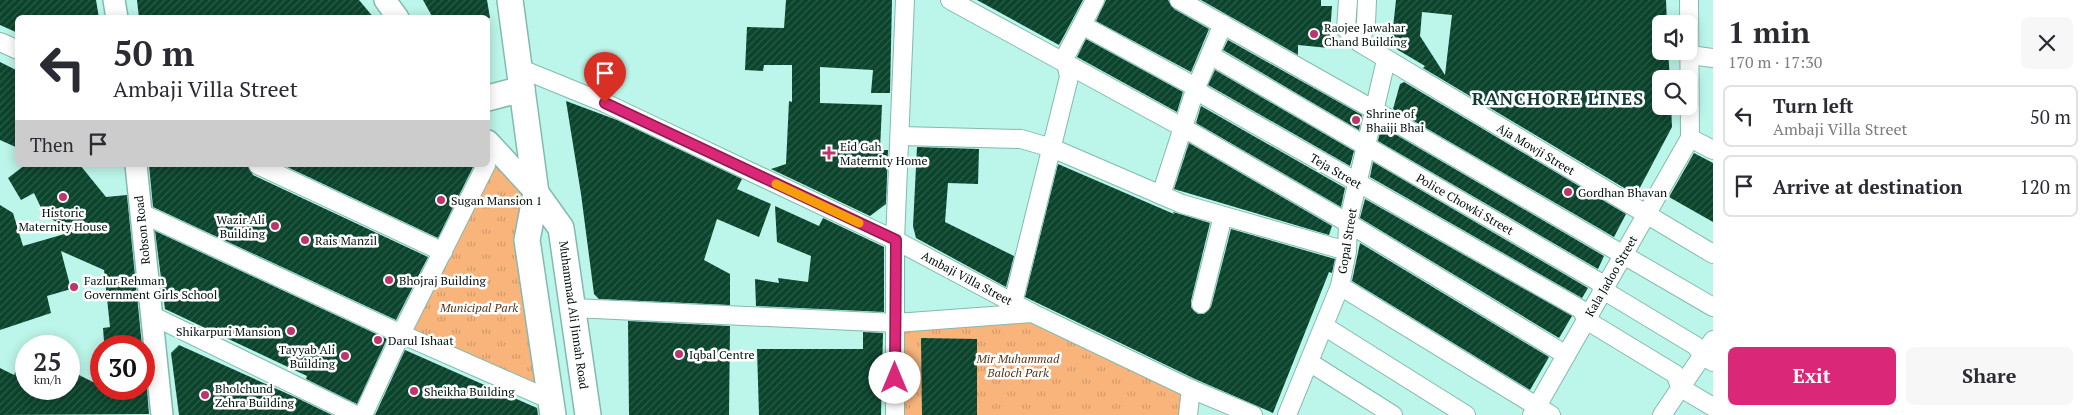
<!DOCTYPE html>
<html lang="en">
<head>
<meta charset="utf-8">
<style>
  :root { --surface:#fff; --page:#f7f7f7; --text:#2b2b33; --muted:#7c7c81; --line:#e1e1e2; --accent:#db2777 }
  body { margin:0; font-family:"PT Serif",serif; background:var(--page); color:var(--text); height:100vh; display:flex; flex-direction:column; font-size:19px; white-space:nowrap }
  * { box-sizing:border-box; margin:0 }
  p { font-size:16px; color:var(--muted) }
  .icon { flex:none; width:28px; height:28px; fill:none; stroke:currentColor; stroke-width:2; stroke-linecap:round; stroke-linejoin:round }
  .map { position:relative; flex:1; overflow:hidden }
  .sheet { display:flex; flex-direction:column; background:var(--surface); width:375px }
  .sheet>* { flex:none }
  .hud { position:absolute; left:15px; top:15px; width:475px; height:152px; border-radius:8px; box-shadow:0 2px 12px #0003; background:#fff; color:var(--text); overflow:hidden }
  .buttons { position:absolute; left:1652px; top:15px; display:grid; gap:10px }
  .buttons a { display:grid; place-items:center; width:45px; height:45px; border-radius:8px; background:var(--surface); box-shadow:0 2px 12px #0003; font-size:25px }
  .speed { position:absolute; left:15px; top:335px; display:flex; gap:10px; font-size:25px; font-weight:700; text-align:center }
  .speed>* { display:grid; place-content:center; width:65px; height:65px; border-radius:50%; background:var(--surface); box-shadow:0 2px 12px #0003; line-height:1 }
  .speed small { font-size:12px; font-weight:400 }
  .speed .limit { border:8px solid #d22; background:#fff; color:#111 }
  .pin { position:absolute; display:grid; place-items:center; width:42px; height:42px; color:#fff; margin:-51px -21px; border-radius:50% 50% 50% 0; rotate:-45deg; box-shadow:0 0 5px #0007 }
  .pin .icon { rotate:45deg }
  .me { position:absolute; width:55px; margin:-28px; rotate:0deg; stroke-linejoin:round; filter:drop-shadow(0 0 4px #0008) }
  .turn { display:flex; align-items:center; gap:18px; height:105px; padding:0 15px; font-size:22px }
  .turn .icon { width:65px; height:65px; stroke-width:2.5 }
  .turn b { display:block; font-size:35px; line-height:42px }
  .then { display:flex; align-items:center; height:48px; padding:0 15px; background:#0003; gap:10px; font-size:19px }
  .round { display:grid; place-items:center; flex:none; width:52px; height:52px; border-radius:8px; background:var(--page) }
  .headline { display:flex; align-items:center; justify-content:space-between; height:85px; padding:0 15px }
  h1 { font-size:30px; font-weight:700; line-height:38px }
  .cta { display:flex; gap:10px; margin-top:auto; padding:10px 15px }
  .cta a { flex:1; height:58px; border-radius:8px; background:var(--accent); color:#fff; font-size:20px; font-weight:700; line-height:58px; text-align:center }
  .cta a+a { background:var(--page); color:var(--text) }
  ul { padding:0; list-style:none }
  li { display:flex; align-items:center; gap:15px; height:62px; margin:0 10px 8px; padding:0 5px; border:2px solid var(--line); border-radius:8px }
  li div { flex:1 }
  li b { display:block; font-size:19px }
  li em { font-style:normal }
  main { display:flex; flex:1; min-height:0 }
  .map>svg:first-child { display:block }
</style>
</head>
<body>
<main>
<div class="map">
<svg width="1713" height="415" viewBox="0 0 1713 415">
  <defs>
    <pattern id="park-tufts" width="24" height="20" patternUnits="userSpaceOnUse" patternTransform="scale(1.25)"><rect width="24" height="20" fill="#f8b47b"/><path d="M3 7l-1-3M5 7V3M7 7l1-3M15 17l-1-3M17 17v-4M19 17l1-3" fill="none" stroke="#d39a69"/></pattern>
    <pattern id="building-hatch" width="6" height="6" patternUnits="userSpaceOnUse" patternTransform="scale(1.25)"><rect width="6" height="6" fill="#0b442d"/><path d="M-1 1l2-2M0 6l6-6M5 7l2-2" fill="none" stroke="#2c5b48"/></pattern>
  </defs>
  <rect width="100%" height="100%" fill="#bcf5e9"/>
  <!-- park -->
  <g fill="url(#park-tufts)">
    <polygon points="494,149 536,193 551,400 401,334"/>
    <polygon points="1032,314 1191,389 1188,415 895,415 896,323"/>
  </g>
  <!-- building -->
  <g fill="url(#building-hatch)" fill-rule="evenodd">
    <polygon points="0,0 96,0 99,18 18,18 18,33 0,25"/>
    <polygon points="137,0 359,0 374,18 139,18"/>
    <polygon points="423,0 487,0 490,18 433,18"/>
    <polygon points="786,0 892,0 890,93 871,93 873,70 820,67 820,103 882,105 880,150 888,150 886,204 870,216 771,169 786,164 789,101 792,102 792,65 764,65 763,71 745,70 747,27 784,28"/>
    <polygon points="977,0 1083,0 1059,45"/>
    <polygon points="1106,0 1168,0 1174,9 1209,29 1191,72 1096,21"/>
    <polygon points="1201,0 1321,0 1321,6 1332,6 1329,48 1298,45 1298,55"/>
    <path d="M1396,0H1666L1667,24H1661V51H1668L1670,79H1661V106H1671L1672,127L1636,195L1423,68L1425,66L1398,50L1393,45L1392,37ZM1422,12L1452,15L1445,75L1420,36Z"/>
    <polygon points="1086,39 1183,92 1177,112 1077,57"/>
    <polygon points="1228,40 1362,115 1359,130 1223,50"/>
    <polygon points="0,62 18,71 18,148 0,140"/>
    <polygon points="1215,70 1354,151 1350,166 1208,85"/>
    <polygon points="1404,82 1626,214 1614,237 1393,109 1400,84"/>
    <polygon points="566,101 617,120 742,179 737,189 771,204 759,237 717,219 704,260 730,274 730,305 599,299 594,294 581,194"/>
    <polygon points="1201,106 1345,188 1341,207 1196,123"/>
    <polygon points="1381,126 1604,256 1598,269 1378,141"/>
    <polygon points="1189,143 1332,226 1329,235 1174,189"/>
    <polygon points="917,147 979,149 978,184 948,183 945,222 1014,256 1006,287 916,238 913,226"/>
    <polygon points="1694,153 1713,163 1713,222 1669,197"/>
    <polygon points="1373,162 1588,288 1582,298 1370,177"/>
    <polygon points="1058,164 1174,214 1173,212 1210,223 1191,301 1191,307 1198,314 1204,314 1211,307 1231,229 1335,259 1332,273 1329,272 1273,413 1195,379 1025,297"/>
    <polygon points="25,165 80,165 106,197 127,195 142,346 111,346 110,340 104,341 103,328 110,327 104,270 61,251 71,289 47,296 51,313 0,330 0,205 13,213 23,246 75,231 45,216 34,193 21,200 8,178"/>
    <polygon points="149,165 248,165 253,175 428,257 396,320 153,207"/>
    <polygon points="283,165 474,165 438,238"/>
    <polygon points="1365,199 1572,316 1559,338 1360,218"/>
    <polygon points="775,206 819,226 823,218 884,247 884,312 756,306 755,279 779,283 778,278 808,282 811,256 777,242"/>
    <polygon points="155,231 387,339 357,404 306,379 307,376 165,309"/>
    <polygon points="1360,243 1549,357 1530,390 1352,281"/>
    <polygon points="628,321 730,326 729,415 629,415"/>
    <polygon points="863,332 883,333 881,415 759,415 757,349 863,349"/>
    <polygon points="921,338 977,339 977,415 922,415"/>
    <polygon points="179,345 297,398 332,415 179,415 171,353"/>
    <polygon points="405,350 537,408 538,415 375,415"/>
    <polygon points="26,351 26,389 69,389 69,370 101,386 101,389 147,389 149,414 0,415 0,368 14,375"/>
  </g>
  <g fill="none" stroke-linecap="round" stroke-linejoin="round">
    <defs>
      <g id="minor">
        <polyline points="950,0 1182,127 1348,223 1566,355"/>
        <polyline points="1179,0 1376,111 1713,307"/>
        <polyline points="1348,0 1346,29 1360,43 1713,254"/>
        <polyline points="1689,0 1690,138"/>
        <polyline points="1082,25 1190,84 1195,90 1582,310 1586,320 1675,374 1681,388 1713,407"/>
        <polyline points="0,42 18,50"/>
        <polyline points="1360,43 1366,23 1367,0"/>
        <polyline points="1210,55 1599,282 1603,290 1696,346 1703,356 1713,362"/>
        <polyline points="1690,55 1713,58"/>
        <polyline points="519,68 605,103 895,240 1032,313 1191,389 1253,415"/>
        <polyline points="900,136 1021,139 1052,148 1182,204 1347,251"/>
        <polyline points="1690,138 1713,150"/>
        <polyline points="258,165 443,252"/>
        <polyline points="1161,195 1195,90 1223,24"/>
        <polyline points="141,213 401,334 551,400"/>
        <polyline points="1340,286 1551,415"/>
        <polyline points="1013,303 1069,77 1065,57 1095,0"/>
        <polyline points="1201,304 1223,216"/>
        <polyline points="573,308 896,323 1032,313"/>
        <polyline points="151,315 356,415"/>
        <polyline points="1324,326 1466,415"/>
        <polyline points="1309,362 1393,415"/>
        <polyline points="363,415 401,334 486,165"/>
        <polyline points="895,415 895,240 905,0"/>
        <polyline points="1188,415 1191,389"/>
        <polyline points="1287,415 1340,286 1347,251 1348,223 1386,60"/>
        <polyline points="1532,415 1690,138"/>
        <polyline points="1662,415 1713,340"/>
      </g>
      <g id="major">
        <polyline points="114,0 117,18"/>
        <polyline points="385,0 398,18"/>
        <polyline points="488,141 536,193"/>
        <polyline points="136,165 162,415"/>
      </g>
      <g id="highway">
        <polyline points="510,0 536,193 527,240 553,415"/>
        <polyline points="488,98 522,89"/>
        <polyline points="536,193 561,228 588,415"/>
      </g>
    </defs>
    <!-- minor casing -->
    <use href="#minor" stroke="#83baaf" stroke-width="20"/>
    <!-- major casing -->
    <use href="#major" stroke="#83baaf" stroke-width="24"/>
    <!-- highway casing -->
    <use href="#highway" stroke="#83baaf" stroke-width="28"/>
    <!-- minor -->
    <use href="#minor" stroke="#fff" stroke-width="18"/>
    <!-- major -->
    <use href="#major" stroke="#fff" stroke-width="21"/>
    <!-- highway -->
    <use href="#highway" stroke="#fff" stroke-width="25"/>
  </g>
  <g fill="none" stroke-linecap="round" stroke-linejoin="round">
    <defs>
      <polyline id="route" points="605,103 896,240 895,378"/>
    </defs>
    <!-- route casing -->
    <use href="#route" stroke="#8e194d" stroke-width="12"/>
    <!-- route -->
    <use href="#route" stroke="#db2777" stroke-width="9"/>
    <!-- slow -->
    <polyline stroke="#f59e0b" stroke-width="9" points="776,184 859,223"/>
  </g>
  <!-- markers -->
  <g fill="#bf346c" stroke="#fff" stroke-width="2">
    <circle cx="1314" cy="34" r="5"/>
    <circle cx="1356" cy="120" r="5"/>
    <path d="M826.5 145.5h5v5h5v5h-5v5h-5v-5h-5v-5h5z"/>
    <circle cx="1568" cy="192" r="5"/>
    <circle cx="63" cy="197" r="5"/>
    <circle cx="441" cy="200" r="5"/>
    <circle cx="275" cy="226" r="5"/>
    <circle cx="305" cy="240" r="5"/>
    <circle cx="389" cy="280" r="5"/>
    <circle cx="74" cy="287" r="5"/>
    <circle cx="291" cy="331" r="5"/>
    <circle cx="378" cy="340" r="5"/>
    <circle cx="679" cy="354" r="5"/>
    <circle cx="345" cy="356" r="5"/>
    <circle cx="414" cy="391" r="5"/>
    <circle cx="205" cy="395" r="5"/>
  </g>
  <g text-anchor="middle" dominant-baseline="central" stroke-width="5" stroke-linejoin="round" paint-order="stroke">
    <!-- poi labels -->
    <g font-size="12" fill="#00100d" stroke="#fff" text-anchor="start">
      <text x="1324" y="27">Raojee Jawahar<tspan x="1324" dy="14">Chand Building</tspan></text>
      <text x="1366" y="113">Shrine of<tspan x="1366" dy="14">Bhaiji Bhai</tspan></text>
      <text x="840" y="146">Eid Gah<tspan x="840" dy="14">Maternity Home</tspan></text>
      <text x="1578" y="192">Gordhan Bhavan</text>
      <text x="451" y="200">Sugan Mansion 1</text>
      <text x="63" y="212" text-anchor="middle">Historic<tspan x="63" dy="14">Maternity House</tspan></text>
      <text x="265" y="219" text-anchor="end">Wazir Ali<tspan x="265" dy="14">Building</tspan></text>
      <text x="315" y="240">Rais Manzil</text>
      <text x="84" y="280">Fazlur Rehman<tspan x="84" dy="14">Government Girls School</tspan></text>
      <text x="399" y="280">Bhojraj Building</text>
      <text x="281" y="331" text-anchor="end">Shikarpuri Mansion</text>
      <text x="388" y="340">Darul Ishaat</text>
      <text x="335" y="349" text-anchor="end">Tayyab Ali<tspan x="335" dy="14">Building</tspan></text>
      <text x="689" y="354">Iqbal Centre</text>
      <text x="215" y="388">Bholchund<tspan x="215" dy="14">Zehra Building</tspan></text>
      <text x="424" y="391">Sheikha Building</text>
    </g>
    <!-- street labels -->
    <g font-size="12" fill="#00100d" stroke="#fff">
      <text transform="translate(1536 149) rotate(31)">Aja Mowji Street</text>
      <text transform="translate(1336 171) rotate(30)">Teja Street</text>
      <text transform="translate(1465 204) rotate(30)">Police Chowki Street</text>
      <text transform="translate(142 230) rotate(-96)">Robson Road</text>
      <text transform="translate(1347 241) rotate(-81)">Gopal Street</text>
      <text transform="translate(1611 276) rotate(-60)">Kala Jadoo Street</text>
      <text transform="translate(967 278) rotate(28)">Ambaji Villa Street</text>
      <text transform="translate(574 315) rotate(82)">Muhammad Ali Jinnah Road</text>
    </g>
    <!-- park labels -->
    <g font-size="12" font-style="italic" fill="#523419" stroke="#fff">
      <text x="479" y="307">Municipal Park</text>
      <text x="1018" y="358">Mir Muhammad<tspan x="1018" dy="14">Baloch Park</tspan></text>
    </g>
    <!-- district labels -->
    <g font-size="18" font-weight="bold" letter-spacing="1" fill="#103a33" stroke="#fff">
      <text x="1558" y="98">RANCHORE LINES</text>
    </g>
  </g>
</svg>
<div class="buttons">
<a><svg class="icon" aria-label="sound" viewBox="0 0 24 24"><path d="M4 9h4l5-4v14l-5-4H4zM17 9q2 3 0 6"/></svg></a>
<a><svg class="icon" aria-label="search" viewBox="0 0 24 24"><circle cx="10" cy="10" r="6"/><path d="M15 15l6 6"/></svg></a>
</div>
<div class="speed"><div>25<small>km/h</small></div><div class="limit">30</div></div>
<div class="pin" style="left:605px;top:103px;background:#d93025"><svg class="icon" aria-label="arrive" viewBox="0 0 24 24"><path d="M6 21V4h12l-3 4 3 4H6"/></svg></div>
<svg class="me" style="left:895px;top:378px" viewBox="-20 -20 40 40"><circle r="19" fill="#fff"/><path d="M0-13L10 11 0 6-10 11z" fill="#db2777"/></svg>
<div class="hud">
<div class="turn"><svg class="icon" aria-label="left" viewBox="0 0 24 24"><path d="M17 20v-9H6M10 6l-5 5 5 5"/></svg><div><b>50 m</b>Ambaji Villa Street</div></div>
<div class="then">Then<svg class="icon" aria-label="arrive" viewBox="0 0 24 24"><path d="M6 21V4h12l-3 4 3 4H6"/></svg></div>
</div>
</div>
<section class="sheet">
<div class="headline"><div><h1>1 min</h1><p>170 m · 17:30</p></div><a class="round"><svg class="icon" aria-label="close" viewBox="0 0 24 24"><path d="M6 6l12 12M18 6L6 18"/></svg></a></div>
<ul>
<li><svg class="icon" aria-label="left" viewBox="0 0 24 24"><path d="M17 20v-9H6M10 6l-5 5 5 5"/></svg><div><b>Turn left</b><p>Ambaji Villa Street</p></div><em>50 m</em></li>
<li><svg class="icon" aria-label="arrive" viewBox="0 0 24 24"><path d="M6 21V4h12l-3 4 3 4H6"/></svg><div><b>Arrive at destination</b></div><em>120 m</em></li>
</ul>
<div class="cta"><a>Exit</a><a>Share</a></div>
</section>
</main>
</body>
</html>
